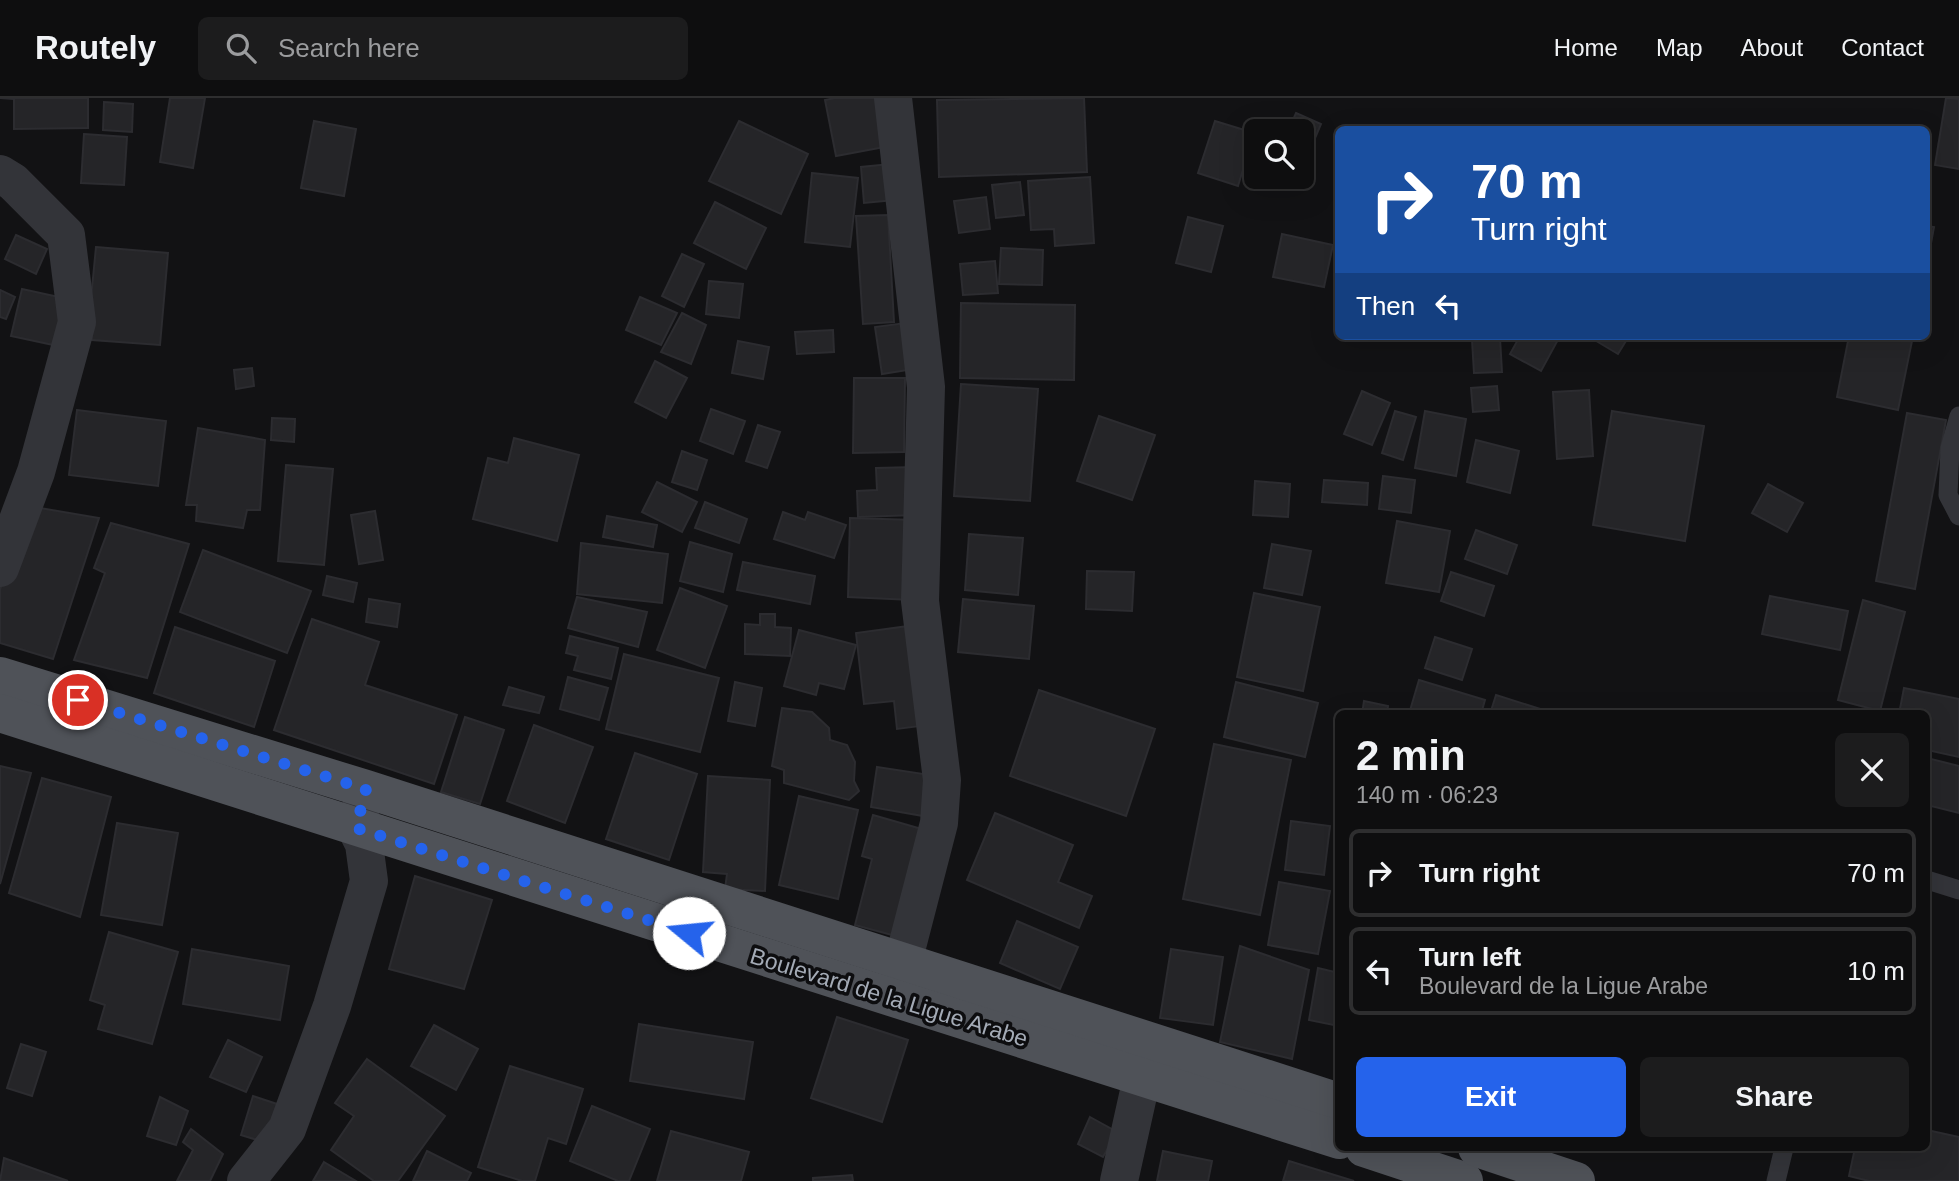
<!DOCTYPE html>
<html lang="en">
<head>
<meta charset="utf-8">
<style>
  :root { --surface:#0e0e0f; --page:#1c1c1d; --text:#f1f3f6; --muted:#9b9c9e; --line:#2e2e2f; --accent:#2563eb }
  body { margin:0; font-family:Helvetica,sans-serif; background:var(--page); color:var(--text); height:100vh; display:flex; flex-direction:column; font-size:26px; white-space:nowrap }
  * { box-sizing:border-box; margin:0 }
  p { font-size:23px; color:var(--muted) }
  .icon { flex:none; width:38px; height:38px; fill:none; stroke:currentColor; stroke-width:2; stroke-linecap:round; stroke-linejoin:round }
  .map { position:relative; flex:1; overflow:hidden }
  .panel { position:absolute; left:1335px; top:612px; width:595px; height:441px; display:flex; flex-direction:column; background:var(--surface); border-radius:10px; box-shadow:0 7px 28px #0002,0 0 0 2px var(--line) }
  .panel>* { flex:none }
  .banner { position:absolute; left:1335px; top:28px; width:595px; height:214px; border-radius:10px; box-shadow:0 7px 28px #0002,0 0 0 2px var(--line); background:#1a4fa0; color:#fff; overflow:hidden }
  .buttons { position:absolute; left:1244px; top:21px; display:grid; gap:14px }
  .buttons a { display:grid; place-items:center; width:70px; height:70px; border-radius:10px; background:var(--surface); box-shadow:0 7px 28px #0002,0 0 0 2px var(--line); font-size:35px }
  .pin { position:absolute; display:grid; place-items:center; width:60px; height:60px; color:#fff; margin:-30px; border:4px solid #fff; border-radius:50%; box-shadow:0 2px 7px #0007 }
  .me { position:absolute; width:77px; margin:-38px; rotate:287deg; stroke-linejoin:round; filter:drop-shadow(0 0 5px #0008) }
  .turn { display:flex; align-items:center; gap:24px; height:147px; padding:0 21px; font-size:32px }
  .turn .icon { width:91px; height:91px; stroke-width:2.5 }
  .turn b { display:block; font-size:49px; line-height:60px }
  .then { display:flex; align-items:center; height:66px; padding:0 21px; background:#0003; gap:14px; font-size:26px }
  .round { display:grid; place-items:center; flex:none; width:74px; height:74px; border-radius:10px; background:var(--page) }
  .headline { display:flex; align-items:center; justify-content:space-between; height:119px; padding:0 21px }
  h1 { font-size:42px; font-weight:700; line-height:52px }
  .primary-button { display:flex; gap:14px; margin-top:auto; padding:14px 21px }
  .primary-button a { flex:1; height:80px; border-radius:10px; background:var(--accent); color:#fff; font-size:28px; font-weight:700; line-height:80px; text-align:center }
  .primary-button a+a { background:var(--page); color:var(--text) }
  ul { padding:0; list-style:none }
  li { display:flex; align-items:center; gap:21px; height:88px; margin:0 14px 10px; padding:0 7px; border:4px solid var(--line); border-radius:10px }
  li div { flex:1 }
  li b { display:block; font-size:26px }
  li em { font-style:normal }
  header { display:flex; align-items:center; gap:42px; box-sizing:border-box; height:98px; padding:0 35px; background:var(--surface); border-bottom:2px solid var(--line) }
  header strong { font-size:33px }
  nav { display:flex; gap:38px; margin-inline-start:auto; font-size:24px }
  .search { width:490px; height:63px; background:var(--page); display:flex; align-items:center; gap:18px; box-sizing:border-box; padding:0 24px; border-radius:10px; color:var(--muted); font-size:26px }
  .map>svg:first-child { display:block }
</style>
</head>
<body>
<header>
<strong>Routely</strong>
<div class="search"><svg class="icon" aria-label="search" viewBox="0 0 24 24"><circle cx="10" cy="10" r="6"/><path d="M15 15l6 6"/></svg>Search here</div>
<nav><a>Home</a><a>Map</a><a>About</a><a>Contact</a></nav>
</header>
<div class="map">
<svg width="1959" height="1083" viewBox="0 0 1959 1083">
  <rect width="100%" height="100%" fill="#121214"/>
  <!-- building -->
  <g fill="#252528" stroke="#2c2c30" stroke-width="2">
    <polygon points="0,0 88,0 88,30 14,31 14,1"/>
    <polygon points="170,0 205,0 193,70 160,64"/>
    <polygon points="835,0 881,0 890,48 836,58 825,2"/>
    <polygon points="1084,0 1087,74 939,79 937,2"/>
    <polygon points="1946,0 1959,1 1959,71 1935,67"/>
    <polygon points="104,4 133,6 132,34 103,32"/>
    <polygon points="1296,15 1321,26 1302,71 1302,33 1288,33"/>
    <polygon points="314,23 356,31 344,98 301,90"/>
    <polygon points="739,23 808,56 781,116 709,83"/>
    <polygon points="1215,23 1254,35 1238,88 1198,75"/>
    <polygon points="84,36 127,39 124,87 81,85"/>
    <polygon points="890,66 894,102 864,105 861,69"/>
    <polygon points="812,75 858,80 850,149 805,144"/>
    <polygon points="1090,79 1094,145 1055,148 1054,131 1031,132 1028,83"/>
    <polygon points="1020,84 1024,117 996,120 992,87"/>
    <polygon points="986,99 990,131 959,135 954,103"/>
    <polygon points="715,104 766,130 746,171 694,145"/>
    <polygon points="888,117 894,224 863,226 856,118"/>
    <polygon points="1188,119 1223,128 1211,174 1176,165"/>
    <polygon points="1927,128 1934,129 1927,167"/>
    <polygon points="1282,136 1333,147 1324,189 1273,179"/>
    <polygon points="16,137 47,151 36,176 5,161"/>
    <polygon points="96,149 168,155 160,247 92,242 90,211"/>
    <polygon points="1001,150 1043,152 1042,187 999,186"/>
    <polygon points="682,156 704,166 684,209 662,198"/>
    <polygon points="995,163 998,195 963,197 960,166"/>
    <polygon points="709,183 743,186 739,220 706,216"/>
    <polygon points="22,191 68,201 58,248 11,238"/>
    <polygon points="0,192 15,199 6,221 0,219"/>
    <polygon points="640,199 677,215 661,247 626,232"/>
    <polygon points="961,205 1075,207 1074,282 960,280"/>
    <polygon points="682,215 706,227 691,266 661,254"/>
    <polygon points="913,224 920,270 882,276 875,229"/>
    <polygon points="833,232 834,254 797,256 795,234"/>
    <polygon points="1520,238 1560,238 1541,273 1510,256"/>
    <polygon points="1588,238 1629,238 1618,256"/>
    <polygon points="1849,238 1913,238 1898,312 1837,299"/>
    <polygon points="1500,240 1502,274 1474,275 1472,242"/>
    <polygon points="738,243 769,249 763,281 732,275"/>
    <polygon points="655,263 687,280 666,320 635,304"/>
    <polygon points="252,270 254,288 236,291 234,272"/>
    <polygon points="854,280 905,280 904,354 853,355"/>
    <polygon points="961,286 1038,291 1030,403 954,398"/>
    <polygon points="1497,288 1499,312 1473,314 1471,290"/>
    <polygon points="1589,292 1593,358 1557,361 1553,294"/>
    <polygon points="1362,293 1390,305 1372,347 1344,336"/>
    <polygon points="711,311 745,323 733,356 700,343"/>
    <polygon points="77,312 166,323 158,388 69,377"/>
    <polygon points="1395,313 1416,319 1403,362 1382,355"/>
    <polygon points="1425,313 1466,321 1456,378 1415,370"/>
    <polygon points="1612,313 1704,328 1685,443 1593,427"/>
    <polygon points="1907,315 1946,322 1915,491 1876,483"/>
    <polygon points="1099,318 1155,337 1132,402 1077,383"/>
    <polygon points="272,320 295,321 294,344 271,342"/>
    <polygon points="758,327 780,334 767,370 746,363"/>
    <polygon points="198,330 265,342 260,412 247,412 243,430 196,423 197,407 186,407"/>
    <polygon points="514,340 579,357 557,443 473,421 488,360 508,365"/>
    <polygon points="1476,342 1519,353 1510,395 1467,384"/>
    <polygon points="682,353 707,362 697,392 672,384"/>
    <polygon points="286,367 333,371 324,467 278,463"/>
    <polygon points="915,369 916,417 858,419 857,393 877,392 876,370"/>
    <polygon points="1383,378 1415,382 1411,415 1379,411"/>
    <polygon points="1324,382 1368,385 1367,407 1322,404"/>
    <polygon points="1255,383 1290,386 1288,419 1253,417"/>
    <polygon points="657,384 697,404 682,434 642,414"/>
    <polygon points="1768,386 1803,405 1787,434 1752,415"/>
    <polygon points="705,404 747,421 739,445 695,430"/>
    <polygon points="40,410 99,420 53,561 0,545 0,491"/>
    <polygon points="375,413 383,462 359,466 351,417"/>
    <polygon points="783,414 805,422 808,414 846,427 834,460 774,441"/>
    <polygon points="607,418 657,427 653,449 603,439"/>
    <polygon points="850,420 915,422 912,502 848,499"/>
    <polygon points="1397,423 1450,433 1439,494 1386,485"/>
    <polygon points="111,425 189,446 147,580 74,562 105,475 94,470"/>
    <polygon points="1476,432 1517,447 1507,476 1465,461"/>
    <polygon points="969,436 1023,440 1018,497 965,492"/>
    <polygon points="690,444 732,456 723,494 680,483"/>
    <polygon points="581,445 668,456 662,505 577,496"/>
    <polygon points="1272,446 1311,453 1302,497 1264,490"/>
    <polygon points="203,452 311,493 287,555 180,514"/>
    <polygon points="743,464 815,478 810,506 737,492"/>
    <polygon points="1087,473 1134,474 1132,513 1086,511"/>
    <polygon points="1451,474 1494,488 1484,518 1441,503"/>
    <polygon points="327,478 357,485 353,504 323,497"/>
    <polygon points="680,490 727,508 705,570 657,552"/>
    <polygon points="1254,495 1320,509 1303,593 1237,579"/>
    <polygon points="1770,498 1848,513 1840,552 1762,536"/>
    <polygon points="577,499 647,514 638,549 568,530"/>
    <polygon points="369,501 400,506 397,529 366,524"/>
    <polygon points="963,501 1034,508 1029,561 958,554"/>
    <polygon points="1863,502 1905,514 1880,613 1838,602"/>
    <polygon points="760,516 775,516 775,529 791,530 790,558 745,556 745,526 760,527"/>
    <polygon points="312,521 379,544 365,587 457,617 434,686 274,632"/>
    <polygon points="916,527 928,627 897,631 894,603 864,606 856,535"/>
    <polygon points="175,529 275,563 254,629 154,595"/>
    <polygon points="799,532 856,547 844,591 819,585 816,597 784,588"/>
    <polygon points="570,538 618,550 611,581 574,572 578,558 566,555"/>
    <polygon points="1435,539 1472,551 1462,582 1425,570"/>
    <polygon points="624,556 719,580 700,654 606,631"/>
    <polygon points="568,579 608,590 599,622 560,611"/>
    <polygon points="1419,582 1485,602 1481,616 1409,616"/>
    <polygon points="735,584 762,590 755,628 728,623"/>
    <polygon points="1236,584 1318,605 1305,659 1224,639"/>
    <polygon points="509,589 544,599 539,615 503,607"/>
    <polygon points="1904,590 1959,601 1959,659 1927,652 1927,616 1899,616"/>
    <polygon points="1039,592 1155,631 1126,718 1010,678"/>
    <polygon points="1496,597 1556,616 1490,616"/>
    <polygon points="1364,603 1388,608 1387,616 1362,616"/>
    <polygon points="782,610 812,614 829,630 830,642 847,647 855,664 854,683 859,693 849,702 784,685 784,672 772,668"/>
    <polygon points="465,619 504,632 480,706 441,694"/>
    <polygon points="534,627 593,649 565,725 507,703"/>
    <polygon points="1214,646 1291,662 1260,817 1183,801"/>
    <polygon points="635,655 697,676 669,762 606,741"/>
    <polygon points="1927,660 1959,668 1959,715 1927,707"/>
    <polygon points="0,668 31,675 0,786"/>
    <polygon points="877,669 930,677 923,718 871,709"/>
    <polygon points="708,678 770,682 765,793 725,791 727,776 703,774"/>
    <polygon points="42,680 111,699 80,819 9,795"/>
    <polygon points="799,698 858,712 838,801 779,787"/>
    <polygon points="995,715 1073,747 1058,784 1092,798 1079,830 967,782"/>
    <polygon points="873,717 932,734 903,840 855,827 872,761 862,758"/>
    <polygon points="1291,723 1330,728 1324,777 1285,772"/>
    <polygon points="117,725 178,735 162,827 101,817"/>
    <polygon points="415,778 492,802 464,891 389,871"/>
    <polygon points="1279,784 1330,793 1318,856 1268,847"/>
    <polygon points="1017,823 1078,849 1060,891 1000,865"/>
    <polygon points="109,834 178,854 152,946 98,931 105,907 90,902"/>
    <polygon points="1240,848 1309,872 1292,961 1220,944"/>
    <polygon points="192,851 289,868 280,922 183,906"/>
    <polygon points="1171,851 1223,859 1213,927 1160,920"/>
    <polygon points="1318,870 1339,875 1339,928 1309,922"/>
    <polygon points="837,919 908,942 882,1024 811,1000"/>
    <polygon points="639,926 753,944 744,1001 630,983"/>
    <polygon points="434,927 478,951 456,992 411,968"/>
    <polygon points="228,942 262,959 246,994 210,979"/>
    <polygon points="21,946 46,954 32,998 7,990"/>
    <polygon points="367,961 445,1018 398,1083 374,1083 331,1052 354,1018 335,1005"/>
    <polygon points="510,968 583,991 566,1046 548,1040 535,1083 522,1083 478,1069"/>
    <polygon points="253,998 280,1007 267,1045 241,1037"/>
    <polygon points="160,999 188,1013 176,1047 147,1038"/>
    <polygon points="592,1008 650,1031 629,1083 618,1083 570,1063"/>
    <polygon points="1090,1019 1117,1034 1103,1059 1078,1046"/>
    <polygon points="191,1031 223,1056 210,1083 177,1083 193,1052 183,1044"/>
    <polygon points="1927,1032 1959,1039 1959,1083 1869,1083 1849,1078 1855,1050 1927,1050"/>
    <polygon points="671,1033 749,1054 741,1083 657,1083"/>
    <polygon points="427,1053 471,1075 467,1083 413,1083"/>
    <polygon points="1163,1053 1212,1063 1208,1083 1157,1083"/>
    <polygon points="4,1060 68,1083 0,1083"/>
    <polygon points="1289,1063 1354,1083 1283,1083"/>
    <polygon points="324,1064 356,1083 313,1083"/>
    <polygon points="852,1077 853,1083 813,1083 813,1080"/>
  </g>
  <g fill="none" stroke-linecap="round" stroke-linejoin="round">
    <!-- lane -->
    <g stroke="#333439" stroke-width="19">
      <polyline points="1959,318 1950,350 1948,397 1959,418"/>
      <polyline points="1927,782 1959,792"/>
      <polyline points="1776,1083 1784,1050"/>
    </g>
    <!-- street -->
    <g stroke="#333439" stroke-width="38">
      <polyline points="893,0 926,289 920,503 942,682 939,725 895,895"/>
      <polyline points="0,76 13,84 66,137 77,224 36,374 0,470"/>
      <polyline points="246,1083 287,1031 332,908 369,783 364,746 356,730 363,702"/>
      <polyline points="1119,1083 1149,948"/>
    </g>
    <!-- primary -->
    <g stroke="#4f5258" stroke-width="38">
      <polyline points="0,578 366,691 1339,1004"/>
      <polyline points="0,615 1339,1042"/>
      <polyline points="1364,1050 1464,1083"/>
      <polyline points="1477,1050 1576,1083"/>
    </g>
  </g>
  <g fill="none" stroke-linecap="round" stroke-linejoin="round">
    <!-- route -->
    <polyline stroke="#2563eb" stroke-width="12" stroke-dasharray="0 21.6" points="78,602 366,691 356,730 689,835"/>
  </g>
  <g text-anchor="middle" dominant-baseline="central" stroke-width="7" stroke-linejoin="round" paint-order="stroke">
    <!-- street labels -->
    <g font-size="23" fill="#a3aab5" stroke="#0d0d0f">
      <text transform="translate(889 899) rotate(17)">Boulevard de la Ligue Arabe</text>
    </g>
  </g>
</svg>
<div class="buttons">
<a><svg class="icon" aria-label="search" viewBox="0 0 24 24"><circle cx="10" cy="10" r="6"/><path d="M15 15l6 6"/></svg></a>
</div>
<div class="pin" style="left:78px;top:602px;background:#d93025"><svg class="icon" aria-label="arrive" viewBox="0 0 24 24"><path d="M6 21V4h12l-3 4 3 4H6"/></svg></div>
<svg class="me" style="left:689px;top:835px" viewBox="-20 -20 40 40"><circle r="19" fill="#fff"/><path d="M0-13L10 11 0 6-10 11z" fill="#2563eb"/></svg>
<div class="banner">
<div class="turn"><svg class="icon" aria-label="right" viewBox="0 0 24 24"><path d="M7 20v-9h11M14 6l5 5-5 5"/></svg><div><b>70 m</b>Turn right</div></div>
<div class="then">Then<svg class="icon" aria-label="left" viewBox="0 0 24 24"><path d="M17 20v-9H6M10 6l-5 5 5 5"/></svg></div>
</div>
<section class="panel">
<div class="headline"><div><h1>2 min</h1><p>140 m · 06:23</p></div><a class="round"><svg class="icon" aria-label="close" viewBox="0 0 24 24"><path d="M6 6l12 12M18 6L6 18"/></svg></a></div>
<ul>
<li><svg class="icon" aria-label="right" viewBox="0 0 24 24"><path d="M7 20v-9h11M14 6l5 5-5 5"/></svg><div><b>Turn right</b></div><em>70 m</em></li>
<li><svg class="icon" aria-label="left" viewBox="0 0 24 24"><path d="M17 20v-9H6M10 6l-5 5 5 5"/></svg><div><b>Turn left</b><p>Boulevard de la Ligue Arabe</p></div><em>10 m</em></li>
</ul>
<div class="primary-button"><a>Exit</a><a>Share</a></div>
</section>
</div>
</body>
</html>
